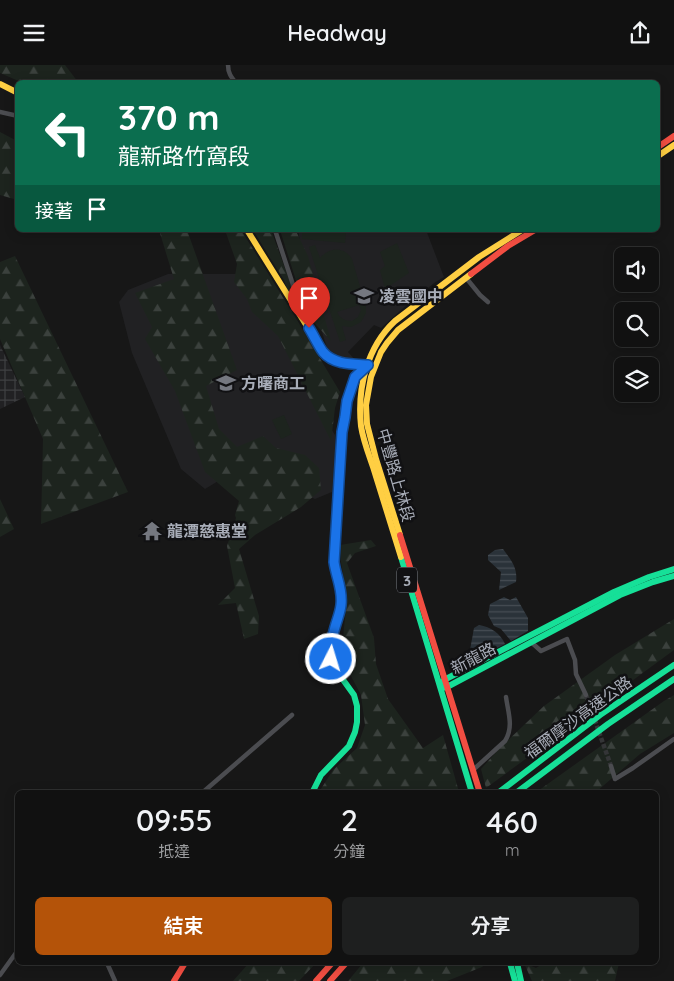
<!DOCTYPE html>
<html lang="zh-TW">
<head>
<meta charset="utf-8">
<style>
  :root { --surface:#111; --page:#1e1f1f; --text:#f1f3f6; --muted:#9c9d9f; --line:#303131; --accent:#b45309 }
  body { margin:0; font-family:Quicksand,"Noto Sans TC",sans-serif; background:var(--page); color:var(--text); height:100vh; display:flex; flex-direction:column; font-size:19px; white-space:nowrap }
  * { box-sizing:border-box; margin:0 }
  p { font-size:16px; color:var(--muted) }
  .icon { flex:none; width:28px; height:28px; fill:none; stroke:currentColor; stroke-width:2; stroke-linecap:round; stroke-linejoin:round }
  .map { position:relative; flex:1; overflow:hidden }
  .side { position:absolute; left:15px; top:725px; width:644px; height:175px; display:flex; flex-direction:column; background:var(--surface); border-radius:8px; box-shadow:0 2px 12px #0003,0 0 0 1px var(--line) }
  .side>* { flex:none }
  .guide { position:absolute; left:15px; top:15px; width:645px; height:152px; border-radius:8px; box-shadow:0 2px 12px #0003,0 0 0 1px var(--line); background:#0b6e4f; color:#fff; overflow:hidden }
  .buttons { position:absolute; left:614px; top:182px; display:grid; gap:10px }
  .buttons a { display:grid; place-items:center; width:45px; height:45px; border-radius:8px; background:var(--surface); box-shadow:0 2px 12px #0003,0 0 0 1px var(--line); font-size:25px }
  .pin { position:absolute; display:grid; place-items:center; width:42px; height:42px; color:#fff; margin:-51px -21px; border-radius:50% 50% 50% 0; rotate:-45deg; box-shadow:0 0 5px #0007 }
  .pin .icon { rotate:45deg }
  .me { position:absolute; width:55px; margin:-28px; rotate:5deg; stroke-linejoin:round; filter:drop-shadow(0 0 4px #0008) }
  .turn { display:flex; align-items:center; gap:18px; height:105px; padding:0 20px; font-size:22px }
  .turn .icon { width:65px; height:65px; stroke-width:2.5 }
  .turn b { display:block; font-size:35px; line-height:42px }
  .then { display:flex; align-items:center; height:48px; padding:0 20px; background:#0003; gap:10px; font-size:19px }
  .eta { display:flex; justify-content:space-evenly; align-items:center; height:85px; text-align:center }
  .eta b { font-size:30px; font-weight:600; line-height:35px }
  .button { display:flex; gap:10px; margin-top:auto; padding:10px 20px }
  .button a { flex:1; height:58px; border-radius:8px; background:var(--accent); color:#fff; font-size:20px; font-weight:600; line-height:58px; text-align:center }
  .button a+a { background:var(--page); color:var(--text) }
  header { display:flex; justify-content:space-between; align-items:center; height:65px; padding:0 20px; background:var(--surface); font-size:22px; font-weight:600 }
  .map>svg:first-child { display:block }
</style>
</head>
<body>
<header><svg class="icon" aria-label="menu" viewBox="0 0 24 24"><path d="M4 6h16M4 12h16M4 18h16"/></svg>Headway<svg class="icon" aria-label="share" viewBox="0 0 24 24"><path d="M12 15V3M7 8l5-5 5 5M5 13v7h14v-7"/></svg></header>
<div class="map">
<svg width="674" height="916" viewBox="0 0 674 916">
  <defs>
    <pattern id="industrial-grid" width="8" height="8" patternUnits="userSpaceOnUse" patternTransform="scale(1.25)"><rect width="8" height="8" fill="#212123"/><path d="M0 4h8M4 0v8" fill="none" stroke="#3e3f41"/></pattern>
    <pattern id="forest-firs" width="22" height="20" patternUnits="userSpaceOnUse" patternTransform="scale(1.25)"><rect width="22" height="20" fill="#1d241e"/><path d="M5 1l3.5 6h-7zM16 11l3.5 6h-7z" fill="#3b413d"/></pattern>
    <pattern id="water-rules" width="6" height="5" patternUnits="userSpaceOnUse" patternTransform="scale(1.25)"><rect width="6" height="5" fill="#2a3239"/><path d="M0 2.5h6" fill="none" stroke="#464d54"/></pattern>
  </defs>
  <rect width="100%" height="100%" fill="#171717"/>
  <!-- built -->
  <g fill="#212123">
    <polygon points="298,165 426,165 444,212 434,218 402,244 381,263 374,260 348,287 356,296 340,293 327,283 307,219"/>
    <polygon points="168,209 236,209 274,245 321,348 335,370 335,393 332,427 315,434 294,425 253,395 205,424 181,404 132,288 119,237 128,225"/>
  </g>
  <!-- industrial -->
  <polygon fill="url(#industrial-grid)" points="0,280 25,332 0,344"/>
  <!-- forest -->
  <g fill="url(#forest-firs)">
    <polygon points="0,0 65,0 78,17 21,17 0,8"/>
    <polygon points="0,67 17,76 17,132 14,134 0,130"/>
    <polygon points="159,165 187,165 237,305 206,321 219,364 237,382 263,371 276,383 305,390 319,403 321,425 301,442 255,470 239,484 259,551 258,569 244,574 236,538 218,540 235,523 227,481 236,453 235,450 239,436 205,407 175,326 145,274 152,262 135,228 174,214"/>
    <polygon points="225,165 241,165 297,255 340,327 335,343 331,376 278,271 252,247 247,234 234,217 237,199"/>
    <polygon points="253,165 271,165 295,231 296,234 294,235 290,232 284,215"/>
    <polygon points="280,165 297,165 297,168 308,191 331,276 307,250"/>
    <polygon points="15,191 128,427 41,459 43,374 0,274 0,197"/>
    <polygon points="0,434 14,464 0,472"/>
    <polygon points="371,475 376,481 355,488 347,498 374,573 376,599 388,634 423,683 443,670 459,727 319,727 333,705 357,683 365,660 361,630 341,592 347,534 341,497 340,480"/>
    <polygon points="674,554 674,585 486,723 481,704 500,683 544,641 615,590"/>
    <polygon points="674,630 674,668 640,689 596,727 535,728 664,636"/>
    <polygon points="249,898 316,898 299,916 233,916"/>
    <polygon points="363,898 486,898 482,902 447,916 348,916"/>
    <polygon points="524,898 536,903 544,898 619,898 615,916 532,916"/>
  </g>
  <!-- green -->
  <g fill="#1d241e" fill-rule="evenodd">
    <polygon points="302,165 329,165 346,166 345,178 302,174"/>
    <polygon points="397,178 409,208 385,224 380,205 385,201 380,187"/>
    <path d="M315,180L320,193C329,182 344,181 352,194L366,242V248L361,257L351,262L342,261L346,275L340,277L309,182ZM359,240L361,245L358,252L352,256C344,256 340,253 337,247Z"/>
    <polygon points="284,350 292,369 281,374 272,355"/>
  </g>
  <!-- water -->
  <g fill="url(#water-rules)">
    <path d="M503,484C511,495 518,503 516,517L499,525L501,507L488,495V490L495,485Z"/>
    <polygon points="504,532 510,535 516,532 528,553 528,566 511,576 501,564 494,561 488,550 490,539"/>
    <path d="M479,560C491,562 500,568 505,579L475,594L470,585L474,563Z"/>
  </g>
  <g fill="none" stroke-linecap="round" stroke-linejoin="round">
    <!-- street-tunnel -->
    <polyline stroke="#343537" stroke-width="4.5" stroke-dasharray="4.5 2" stroke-linecap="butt" points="586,630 611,701"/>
    <!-- street -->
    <g stroke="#4b4c50" stroke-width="4.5">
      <path d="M228,0C228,8 231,12 236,18"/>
      <polyline points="0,47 18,51"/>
      <polyline points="275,165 299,238 302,250"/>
      <polyline points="467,214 480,230 488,237"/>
      <polyline points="531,577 541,586 567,574 575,595 576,609 586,630"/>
      <polyline points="611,701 615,714 633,703 674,674"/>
      <path d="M473,705L505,676C514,662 508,647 506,632"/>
      <polyline points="202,728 292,650"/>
      <polyline points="107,898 115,916"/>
      <polyline points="0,910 18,885"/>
    </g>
    <!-- fast -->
    <g stroke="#16e098" stroke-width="6">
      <polyline points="401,492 472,728"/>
      <polyline points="443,617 444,615 614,527 649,512 674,504"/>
      <polyline points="442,623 447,622 620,530 653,517 674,511"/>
      <polyline points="312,728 321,710 349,681 355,667 357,657 357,641 354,630 336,605 331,593 330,586 332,572 339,552 341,538 340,522 334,497 341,389"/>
      <polyline points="498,728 600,650 674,600"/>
      <polyline points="516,728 608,659 674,614"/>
      <polyline points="510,898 515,916"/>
      <polyline points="517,898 521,916"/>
    </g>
    <!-- slow -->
    <g stroke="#ffcf43" stroke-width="6">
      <polyline points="0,19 18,28"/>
      <polyline points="658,91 674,80"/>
      <path d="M247,165L323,287C337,298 351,299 368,300"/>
      <polyline points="341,389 342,367 347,336 355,312 368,300"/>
      <polyline points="400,470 376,394 367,359 366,340 371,312 381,287 387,278 398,265 471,209"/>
      <path d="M401,492C392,463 383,434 374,405C369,390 363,375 361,361C357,323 367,282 395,256L479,192L522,165"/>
    </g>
    <!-- jam -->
    <g stroke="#f24e42" stroke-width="6">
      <polyline points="658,82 674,71"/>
      <polyline points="471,209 508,181 535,165"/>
      <polyline points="400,470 480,728"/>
      <polyline points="174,916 185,898"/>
      <polyline points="316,916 332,898"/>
      <polyline points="330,916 346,898"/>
    </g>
  </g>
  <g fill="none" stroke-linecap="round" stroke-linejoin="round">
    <defs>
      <path id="route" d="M309,263C314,271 318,280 323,287C334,300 353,299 368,300L355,312L347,336L345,352L342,367L334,497C336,512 343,524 341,540C340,549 336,557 334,566C331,575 330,584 331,594"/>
    </defs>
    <!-- route casing -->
    <use href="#route" stroke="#114b97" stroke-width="12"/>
    <!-- route -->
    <use href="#route" stroke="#1a73e8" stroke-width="9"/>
  </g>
  <!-- icons -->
  <defs>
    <symbol id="school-bare" viewBox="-9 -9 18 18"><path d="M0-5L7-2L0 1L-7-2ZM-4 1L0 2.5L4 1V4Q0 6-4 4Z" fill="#757880" stroke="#111113" stroke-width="2.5" paint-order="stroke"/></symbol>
    <symbol id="temple-bare" viewBox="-9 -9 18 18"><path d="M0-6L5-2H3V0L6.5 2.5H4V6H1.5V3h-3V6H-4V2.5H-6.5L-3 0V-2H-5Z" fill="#757880" stroke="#111113" stroke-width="2.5" paint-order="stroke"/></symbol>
  </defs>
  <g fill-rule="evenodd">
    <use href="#school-bare" x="350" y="217" width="28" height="28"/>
    <use href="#school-bare" x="212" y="304" width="28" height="28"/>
    <use href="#temple-bare" x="138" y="452" width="28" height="28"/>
  </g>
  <g text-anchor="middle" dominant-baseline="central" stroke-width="5" stroke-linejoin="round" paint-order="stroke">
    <!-- shield labels -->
    <rect fill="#111113" stroke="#7b7e86" stroke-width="1" x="397" y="502.5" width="20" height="25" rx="4"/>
    <g font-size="15" font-weight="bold" fill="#a8adb8">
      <text x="407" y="515">3</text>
    </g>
    <!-- poi labels -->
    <g font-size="16" font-weight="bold" fill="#a8adb8" stroke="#111113" text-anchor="start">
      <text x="379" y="231">凌雲國中</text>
      <text x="241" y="318">方曙商工</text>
      <text x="167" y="466">龍潭慈惠堂</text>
    </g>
    <!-- street labels -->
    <g font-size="16" fill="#a8adb8" stroke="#111113">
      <text transform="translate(396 410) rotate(74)">中豐路上林段</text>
      <text transform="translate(473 593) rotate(-28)">新龍路</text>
      <text transform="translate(578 652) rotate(-36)">福爾摩沙高速公路</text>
    </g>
  </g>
</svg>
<div class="buttons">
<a><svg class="icon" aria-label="sound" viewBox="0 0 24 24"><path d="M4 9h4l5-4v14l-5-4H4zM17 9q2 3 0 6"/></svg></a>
<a><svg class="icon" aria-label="search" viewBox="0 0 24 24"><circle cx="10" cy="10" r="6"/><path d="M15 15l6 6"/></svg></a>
<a><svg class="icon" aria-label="layers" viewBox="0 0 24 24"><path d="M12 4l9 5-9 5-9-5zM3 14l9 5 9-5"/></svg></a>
</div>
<div class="pin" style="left:309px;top:263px;background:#d93025"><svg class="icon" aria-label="arrive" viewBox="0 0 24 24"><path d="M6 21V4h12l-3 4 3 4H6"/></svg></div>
<svg class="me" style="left:331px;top:594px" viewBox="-20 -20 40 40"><circle r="17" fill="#1a73e8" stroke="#fff" stroke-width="3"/><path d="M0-11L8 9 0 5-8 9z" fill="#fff"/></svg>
<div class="guide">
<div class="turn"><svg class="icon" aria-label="left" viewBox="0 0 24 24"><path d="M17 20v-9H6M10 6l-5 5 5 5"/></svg><div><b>370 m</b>龍新路竹窩段</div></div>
<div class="then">接著<svg class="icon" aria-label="arrive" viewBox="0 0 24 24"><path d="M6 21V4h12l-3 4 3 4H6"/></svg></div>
</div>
<section class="side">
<div class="eta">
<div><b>09:55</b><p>抵達</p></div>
<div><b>2</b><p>分鐘</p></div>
<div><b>460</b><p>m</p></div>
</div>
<div class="button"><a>結束</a><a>分享</a></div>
</section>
</div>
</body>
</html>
